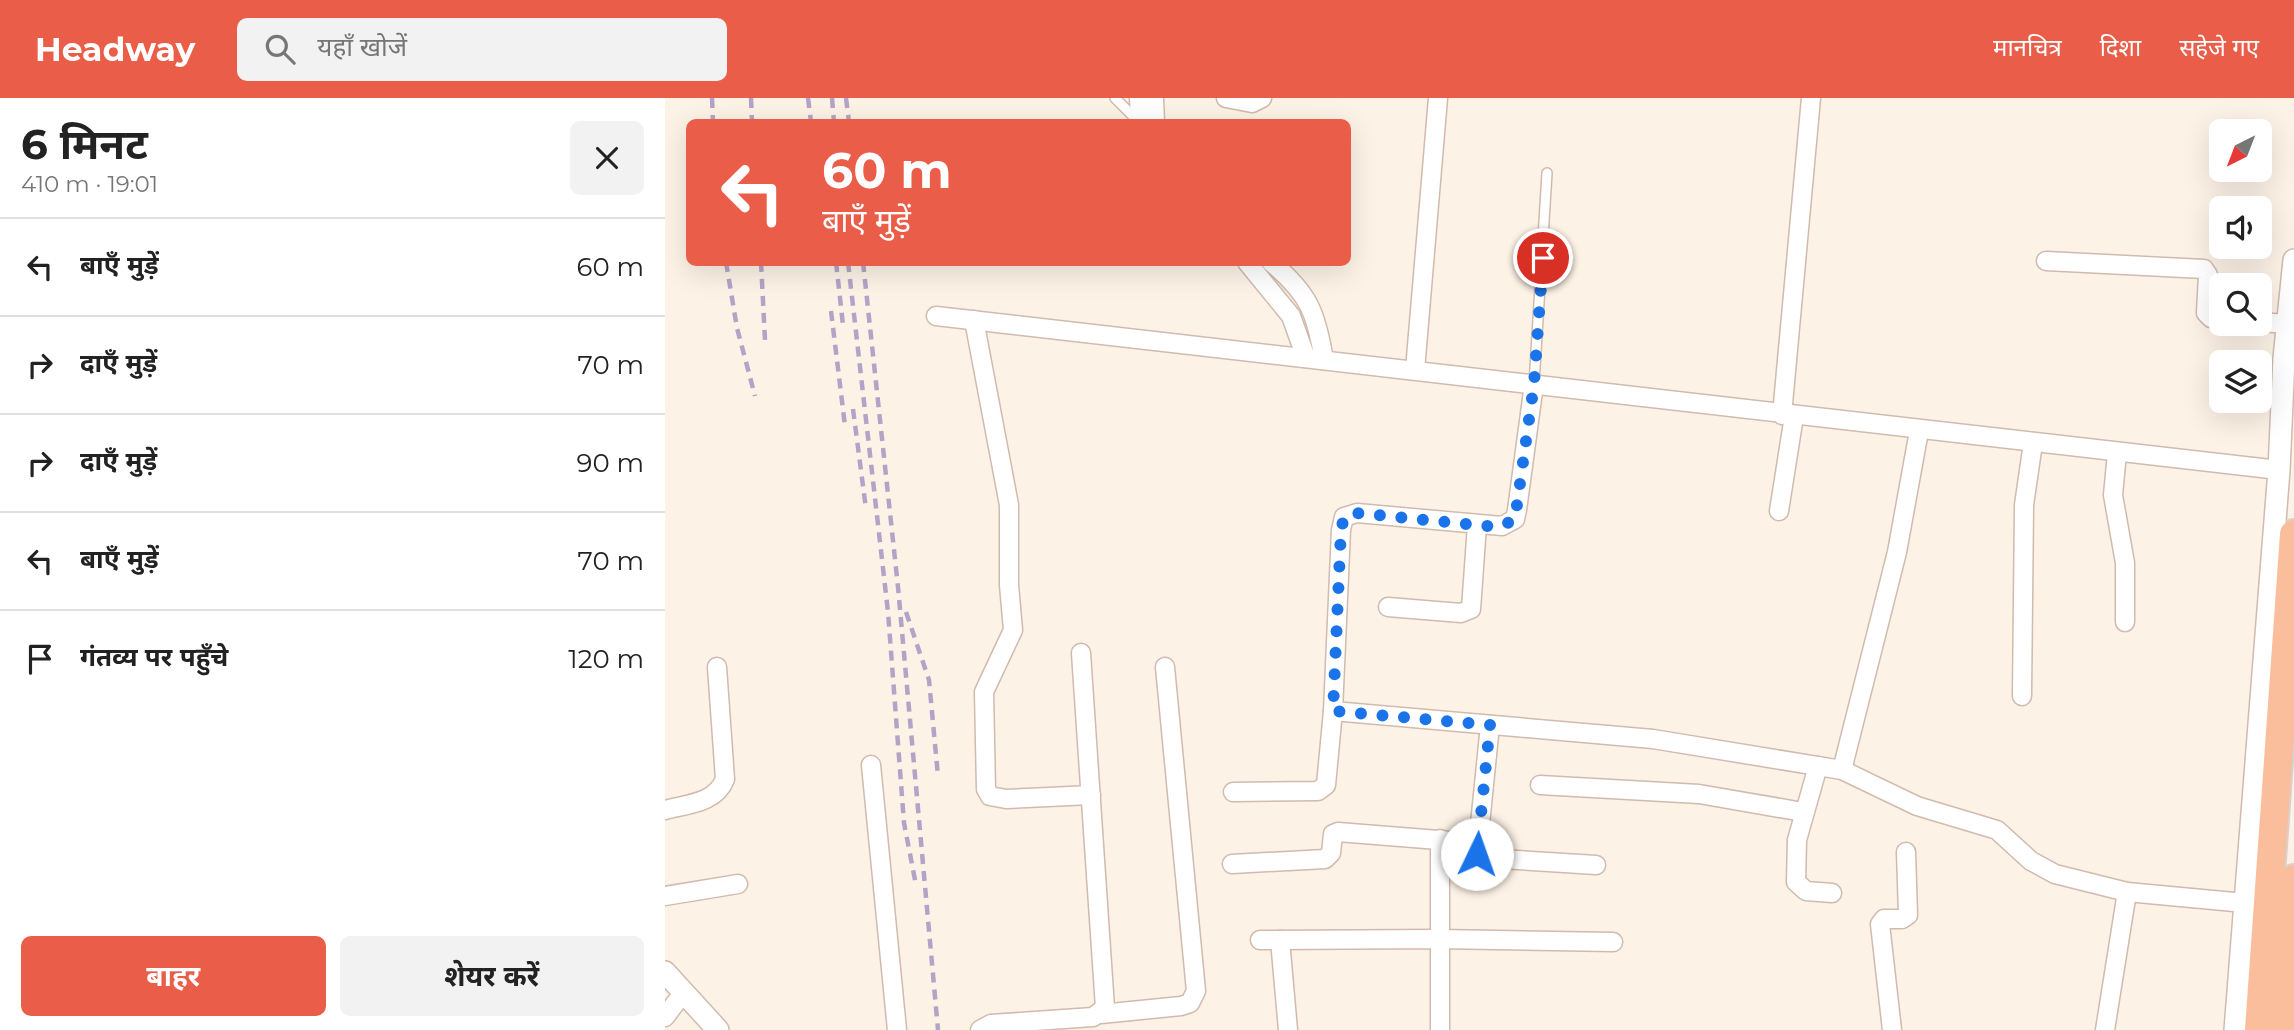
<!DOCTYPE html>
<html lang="hi">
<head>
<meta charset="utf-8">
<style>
  :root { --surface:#fff; --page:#f2f2f2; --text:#222; --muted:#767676; --line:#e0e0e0; --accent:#e95d49 }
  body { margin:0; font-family:Montserrat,"Noto Sans Devanagari",sans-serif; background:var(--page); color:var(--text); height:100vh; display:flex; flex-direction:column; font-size:26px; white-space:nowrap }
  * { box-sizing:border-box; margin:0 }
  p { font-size:23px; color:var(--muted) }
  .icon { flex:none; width:38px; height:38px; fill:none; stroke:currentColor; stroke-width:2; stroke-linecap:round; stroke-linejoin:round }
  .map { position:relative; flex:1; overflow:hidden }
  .sheet { display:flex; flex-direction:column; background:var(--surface); width:665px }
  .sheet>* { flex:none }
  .hud { position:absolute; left:21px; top:21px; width:665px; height:147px; border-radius:10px; box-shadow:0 7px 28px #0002; background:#e95d49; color:#fff; overflow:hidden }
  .needle { width:46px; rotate:222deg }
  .buttons { position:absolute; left:1544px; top:21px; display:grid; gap:14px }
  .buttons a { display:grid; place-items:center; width:63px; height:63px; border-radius:10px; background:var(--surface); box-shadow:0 7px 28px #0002; font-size:35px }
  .pin { position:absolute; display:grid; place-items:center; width:60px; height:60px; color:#fff; margin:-30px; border:4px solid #fff; border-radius:50%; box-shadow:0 2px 7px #0007 }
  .me { position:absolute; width:77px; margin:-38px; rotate:3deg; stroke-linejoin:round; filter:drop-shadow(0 0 5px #0008) }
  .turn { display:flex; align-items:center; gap:24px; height:147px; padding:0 21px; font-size:32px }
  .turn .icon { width:91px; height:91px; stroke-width:2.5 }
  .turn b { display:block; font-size:49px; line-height:60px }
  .round { display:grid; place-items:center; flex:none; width:74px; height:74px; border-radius:10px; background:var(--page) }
  .summary { display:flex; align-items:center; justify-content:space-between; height:119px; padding:0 21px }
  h1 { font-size:42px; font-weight:700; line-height:52px }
  .cta { display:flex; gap:14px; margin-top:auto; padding:14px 21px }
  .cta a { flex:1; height:80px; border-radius:10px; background:var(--accent); color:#fff; font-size:28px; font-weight:700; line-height:80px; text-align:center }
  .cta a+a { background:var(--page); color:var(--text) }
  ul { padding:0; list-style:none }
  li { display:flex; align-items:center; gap:21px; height:98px; padding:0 21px; border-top:2px solid var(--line) }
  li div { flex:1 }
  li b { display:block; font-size:26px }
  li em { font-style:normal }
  header { display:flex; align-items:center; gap:42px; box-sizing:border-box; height:98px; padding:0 35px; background:var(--accent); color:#fff }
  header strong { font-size:33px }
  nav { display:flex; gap:38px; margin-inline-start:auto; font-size:24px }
  .search { width:490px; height:63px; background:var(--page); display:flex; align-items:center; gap:18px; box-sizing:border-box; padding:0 24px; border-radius:10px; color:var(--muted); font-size:26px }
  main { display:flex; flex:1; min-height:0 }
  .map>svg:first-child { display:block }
</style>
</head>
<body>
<header>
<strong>Headway</strong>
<div class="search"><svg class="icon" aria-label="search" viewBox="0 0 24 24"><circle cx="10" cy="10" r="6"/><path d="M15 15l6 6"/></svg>यहाँ खोजें</div>
<nav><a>मानचित्र</a><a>दिशा</a><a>सहेजे गए</a></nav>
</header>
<main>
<section class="sheet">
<div class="summary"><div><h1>6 मिनट</h1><p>410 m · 19:01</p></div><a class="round"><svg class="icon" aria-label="close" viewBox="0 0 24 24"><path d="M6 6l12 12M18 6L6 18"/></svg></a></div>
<ul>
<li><svg class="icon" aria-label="left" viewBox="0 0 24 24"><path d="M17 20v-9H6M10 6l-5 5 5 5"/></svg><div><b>बाएँ मुड़ें</b></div><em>60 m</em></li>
<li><svg class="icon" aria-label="right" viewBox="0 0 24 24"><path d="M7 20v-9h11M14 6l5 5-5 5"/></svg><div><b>दाएँ मुड़ें</b></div><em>70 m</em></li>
<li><svg class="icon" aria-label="right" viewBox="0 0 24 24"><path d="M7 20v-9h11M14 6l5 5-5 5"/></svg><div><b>दाएँ मुड़ें</b></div><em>90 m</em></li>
<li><svg class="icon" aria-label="left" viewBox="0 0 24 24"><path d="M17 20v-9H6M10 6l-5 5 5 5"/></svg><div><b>बाएँ मुड़ें</b></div><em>70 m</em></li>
<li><svg class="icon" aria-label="arrive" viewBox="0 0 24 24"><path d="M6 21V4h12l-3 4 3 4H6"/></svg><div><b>गंतव्य पर पहुँचे</b></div><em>120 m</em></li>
</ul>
<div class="cta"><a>बाहर</a><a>शेयर करें</a></div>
</section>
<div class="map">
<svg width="1629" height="932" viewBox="0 0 1629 932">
  <rect width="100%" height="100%" fill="#fdf2e6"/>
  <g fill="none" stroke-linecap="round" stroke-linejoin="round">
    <defs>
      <g id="service">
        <polyline points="450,0 473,23"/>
        <polyline points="869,286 882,75"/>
      </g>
      <g id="minor">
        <polyline points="474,0 475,24"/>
        <polyline points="489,0 490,24"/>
        <polyline points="561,0 587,5 597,0"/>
        <polyline points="1381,163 1539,171 1543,177 1541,215 1546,220 1556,221"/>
        <polyline points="582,164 626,218 641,260"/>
        <path d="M606,164C644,196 651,214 659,262"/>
        <polyline points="271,218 1614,372"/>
        <polyline points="309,222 344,407 344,487 348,532 319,594 321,691 325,698 341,701 426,697"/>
        <polyline points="1594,224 1622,226"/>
        <polyline points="750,272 773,0"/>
        <polyline points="1117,317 1146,0"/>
        <polyline points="1452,355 1448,397 1460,465 1460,524"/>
        <polyline points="1114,413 1129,318"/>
        <polyline points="723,509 796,515 806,511 812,427"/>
        <polyline points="1357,598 1359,407 1368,345"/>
        <polyline points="668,613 988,641 1177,672 1252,708 1332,732 1366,763 1390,776 1462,794 1580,805"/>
        <polyline points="825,627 812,756 821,760 931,767"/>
        <polyline points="206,667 232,932"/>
        <polyline points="1153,668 1132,742 1131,784 1141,793 1167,795"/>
        <polyline points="1177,672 1232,454 1254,333"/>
        <polyline points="875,687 1034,696 1138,714"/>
        <polyline points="568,694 653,693 661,687 668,613 676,432 679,419 692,415 837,428 850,421 852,412 869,286"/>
        <path d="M0,712C23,706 51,705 60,681L52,569"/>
        <polyline points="567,766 660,761 666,755 668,736 673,734 811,745"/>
        <polyline points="0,798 73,786"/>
        <polyline points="595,842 773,841 948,844"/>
        <polyline points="615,842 623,932"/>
        <polyline points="436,916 516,908 525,905 531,893 500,569"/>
        <polyline points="0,919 18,895"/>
        <polyline points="315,932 326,926 428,919 440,910 416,555"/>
        <polyline points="775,932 775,741"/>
        <polyline points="1227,932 1215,826 1219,821 1237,821 1243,817 1241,754"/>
        <polyline points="1440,932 1462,794"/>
      </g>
      <g id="tertiary">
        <polyline points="0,874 53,932"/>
        <polyline points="1570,932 1614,372 1619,260 1629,162"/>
      </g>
      <g id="trunk">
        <polyline points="1594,932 1629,436"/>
        <polyline points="1618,932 1629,781"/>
      </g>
    </defs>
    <!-- service casing -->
    <use href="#service" stroke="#d1baae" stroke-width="12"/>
    <!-- minor casing -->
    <use href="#minor" stroke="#d1baae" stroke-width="21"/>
    <!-- tertiary casing -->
    <use href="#tertiary" stroke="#d1baae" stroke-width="24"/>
    <!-- trunk casing -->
    <use href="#trunk" stroke="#d9d0cc" stroke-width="32"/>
    <!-- service -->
    <use href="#service" stroke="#fff" stroke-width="9"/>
    <!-- minor -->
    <use href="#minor" stroke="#fff" stroke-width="18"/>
    <!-- tertiary -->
    <use href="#tertiary" stroke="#fff" stroke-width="21"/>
    <!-- trunk -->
    <use href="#trunk" stroke="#fabe9d" stroke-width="28"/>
    <!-- rail -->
    <g stroke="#b3a4c7" stroke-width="4.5" stroke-dasharray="10 7" stroke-linecap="butt">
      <polyline points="47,0 48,24"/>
      <polyline points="86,0 87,24"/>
      <polyline points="143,0 146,24"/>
      <polyline points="167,0 169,24"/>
      <polyline points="181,0 184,24"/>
      <polyline points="61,164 72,230 90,298"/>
      <polyline points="96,164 100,242"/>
      <polyline points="171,164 178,227"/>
      <polyline points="183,164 223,514 239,725 251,787"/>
      <polyline points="198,164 233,489 273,932"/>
      <polyline points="166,213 180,328"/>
      <polyline points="188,311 201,411"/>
      <polyline points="241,514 264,582 273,678"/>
    </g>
  </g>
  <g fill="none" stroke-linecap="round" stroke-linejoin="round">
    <!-- route -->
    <polyline stroke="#1a73e8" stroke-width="12" stroke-dasharray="0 21.6" points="812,756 825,627 668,613 676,432 679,419 692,415 820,428 837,428 850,421 869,286 878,160"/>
  </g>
</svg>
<div class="buttons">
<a><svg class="needle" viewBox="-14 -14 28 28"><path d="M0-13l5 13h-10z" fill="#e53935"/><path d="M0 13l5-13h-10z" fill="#767676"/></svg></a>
<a><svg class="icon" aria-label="sound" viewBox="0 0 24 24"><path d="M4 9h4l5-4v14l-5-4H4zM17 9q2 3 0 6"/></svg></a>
<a><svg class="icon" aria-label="search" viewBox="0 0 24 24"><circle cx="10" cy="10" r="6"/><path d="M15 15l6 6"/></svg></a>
<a><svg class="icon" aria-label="layers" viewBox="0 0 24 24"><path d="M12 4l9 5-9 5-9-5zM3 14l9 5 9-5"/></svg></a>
</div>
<div class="pin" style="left:878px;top:160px;background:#d93025"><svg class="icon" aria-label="arrive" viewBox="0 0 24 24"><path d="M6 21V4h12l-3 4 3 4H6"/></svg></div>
<svg class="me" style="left:812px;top:756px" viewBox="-20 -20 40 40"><circle r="19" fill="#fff"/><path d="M0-13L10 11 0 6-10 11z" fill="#1a73e8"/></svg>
<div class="hud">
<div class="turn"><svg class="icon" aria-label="left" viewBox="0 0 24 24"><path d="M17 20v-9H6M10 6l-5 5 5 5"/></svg><div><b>60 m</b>बाएँ मुड़ें</div></div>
</div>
</div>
</main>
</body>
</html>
